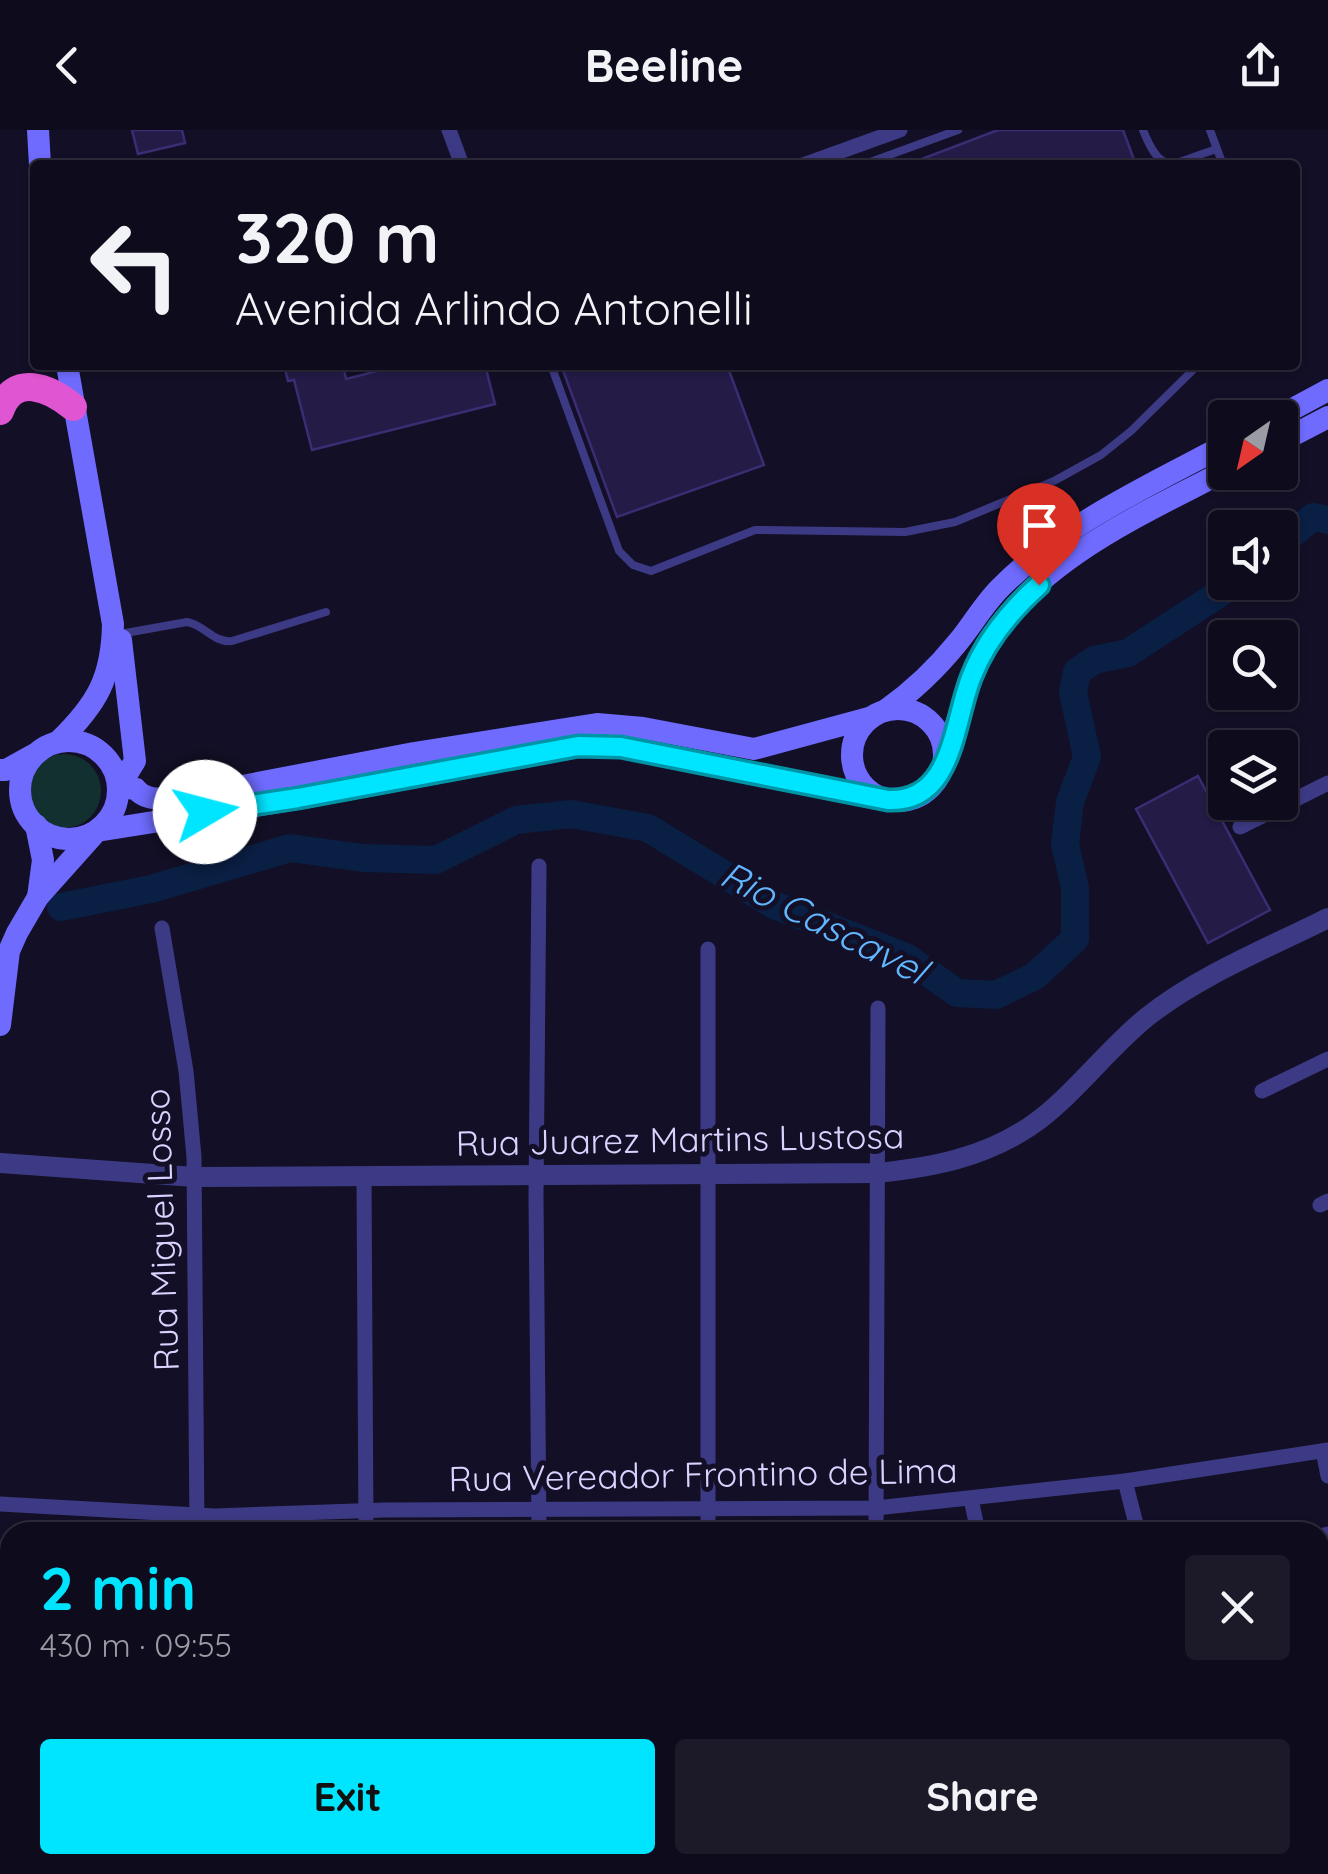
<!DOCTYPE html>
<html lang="en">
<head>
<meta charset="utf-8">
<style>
  :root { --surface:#0e0b1c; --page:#1c1929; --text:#f1f3f6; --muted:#9b9ba3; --line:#2e2b3b; --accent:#00e5ff }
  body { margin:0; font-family:Quicksand,sans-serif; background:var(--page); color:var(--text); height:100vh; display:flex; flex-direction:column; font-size:38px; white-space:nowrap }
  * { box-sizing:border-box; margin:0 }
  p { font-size:32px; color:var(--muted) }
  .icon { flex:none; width:55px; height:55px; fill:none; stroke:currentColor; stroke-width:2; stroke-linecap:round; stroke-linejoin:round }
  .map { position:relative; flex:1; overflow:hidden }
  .details { position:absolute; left:0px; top:1392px; width:1330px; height:352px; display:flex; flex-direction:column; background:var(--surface); border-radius:30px 30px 0 0; box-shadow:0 2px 8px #0004,0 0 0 2px var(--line) }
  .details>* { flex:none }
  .hud { position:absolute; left:30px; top:30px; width:1270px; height:210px; border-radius:10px; box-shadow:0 2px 8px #0004,0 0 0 2px var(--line); background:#0e0b1c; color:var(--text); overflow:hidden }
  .needle { width:65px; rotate:214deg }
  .fabs { position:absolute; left:1208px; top:270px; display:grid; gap:20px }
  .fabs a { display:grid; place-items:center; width:90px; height:90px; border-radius:10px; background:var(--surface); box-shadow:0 2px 8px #0004,0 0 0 2px var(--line); font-size:50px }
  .pin { position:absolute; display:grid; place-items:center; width:85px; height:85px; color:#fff; margin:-102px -42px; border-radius:50% 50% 50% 0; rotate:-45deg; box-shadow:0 0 10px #0007 }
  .pin .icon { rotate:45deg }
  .me { position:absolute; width:110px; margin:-55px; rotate:82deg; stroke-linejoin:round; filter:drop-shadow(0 0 8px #0008) }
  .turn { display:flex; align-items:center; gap:35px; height:210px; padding:0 40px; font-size:45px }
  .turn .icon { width:130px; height:130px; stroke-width:2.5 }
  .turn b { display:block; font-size:70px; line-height:85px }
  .round { display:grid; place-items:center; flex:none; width:105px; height:105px; border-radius:10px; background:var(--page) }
  .head { display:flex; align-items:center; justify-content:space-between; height:170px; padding:0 40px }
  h1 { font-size:60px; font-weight:700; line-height:75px; color:var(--accent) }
  .action { display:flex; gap:20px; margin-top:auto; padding:20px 40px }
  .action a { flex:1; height:115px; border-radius:10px; background:var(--accent); color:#111; font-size:40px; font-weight:700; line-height:115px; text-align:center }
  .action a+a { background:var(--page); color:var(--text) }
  header { display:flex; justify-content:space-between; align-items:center; height:130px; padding:0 40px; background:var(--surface); font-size:45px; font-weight:700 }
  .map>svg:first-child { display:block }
</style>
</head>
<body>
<header><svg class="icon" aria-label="back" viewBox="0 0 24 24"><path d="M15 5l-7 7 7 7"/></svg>Beeline<svg class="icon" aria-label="share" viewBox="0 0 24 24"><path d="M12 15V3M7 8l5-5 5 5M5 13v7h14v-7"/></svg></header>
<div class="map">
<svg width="1328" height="1744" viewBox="0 0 1328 1744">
  <rect width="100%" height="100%" fill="#130f26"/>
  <!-- green -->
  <circle fill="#12302f" cx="64" cy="661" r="37"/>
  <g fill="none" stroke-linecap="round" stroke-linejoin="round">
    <!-- river -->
    <g stroke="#0a1f44" stroke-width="28">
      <polyline points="1280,414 1313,387 1328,390"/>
      <polyline points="61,777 151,759 290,718 363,728 436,730 516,690 571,684 648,698 774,775 906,827 957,863 996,865 1035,846 1075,809 1075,758 1065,714 1070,672 1087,627 1073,562 1077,542 1094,530 1128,523 1237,452"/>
    </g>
  </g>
  <!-- building -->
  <g fill="#241b47" stroke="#3b2d73" stroke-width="2.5">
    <polygon points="132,0 182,0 185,13 138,24"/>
    <polygon points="998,0 1123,0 1136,35 906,35"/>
    <polygon points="284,235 343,235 346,249 401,235 485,235 495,274 312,320 294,250 288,251"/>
    <polygon points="561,235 727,235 764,335 617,387"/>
    <polygon points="1198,646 1270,780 1208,813 1136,679"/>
  </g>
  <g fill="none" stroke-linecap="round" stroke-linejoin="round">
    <!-- service -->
    <g stroke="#3d3a85" stroke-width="8">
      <path d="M1143,0C1163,50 1173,32 1217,19L1223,35"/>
      <polyline points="1210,0 1217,19"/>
      <polyline points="862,35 958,0"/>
      <polyline points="551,235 619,421 633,435 651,441 755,400 905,402 955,392 1054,351 1101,325 1131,301 1198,235"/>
      <path d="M120,504L187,492C205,495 213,513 232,511L326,482"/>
    </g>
    <!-- minor -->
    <g stroke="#3d3a85" stroke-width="15">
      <polyline points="449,0 462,35"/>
      <polyline points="803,35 900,0"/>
      <polyline points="1240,697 1328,653"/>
      <polyline points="539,736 536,1067 539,1402"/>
      <polyline points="162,798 186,941 194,1027 197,1402"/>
      <polyline points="708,819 708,1402"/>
      <polyline points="1262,961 1328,929"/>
      <polyline points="364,1047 366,1402"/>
      <polyline points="1320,1075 1328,1071"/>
      <polyline points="1323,1321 1328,1346"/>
      <polyline points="1125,1351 1138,1402"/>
      <polyline points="971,1369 978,1402"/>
      <polyline points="0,1374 215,1386 384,1380 876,1378 1125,1351 1328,1320"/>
      <polyline points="876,1402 878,878"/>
      <polyline points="1320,1406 1328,1404"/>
      <polyline points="1320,1553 1328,1551"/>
      <polyline points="0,1677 10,1678"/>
      <polyline points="1320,1707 1328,1705"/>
      <polyline points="196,1735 196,1744"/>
      <polyline points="1072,1735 1074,1744"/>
      <polyline points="1223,1735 1226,1744"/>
      <polyline points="87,1744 87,1735"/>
      <polyline points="369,1744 369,1735"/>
      <polyline points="540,1744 540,1735"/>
      <polyline points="711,1744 711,1735"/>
      <polyline points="876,1744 876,1735"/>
      <polyline points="1176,1744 1212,1735"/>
    </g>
    <!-- tertiary -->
    <path stroke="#3d3a85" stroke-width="20" d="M0,1033L195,1047L878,1043C933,1037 982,1028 1029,997C1071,969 1107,919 1147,887C1200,845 1268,818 1328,788"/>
    <!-- secondary -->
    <g stroke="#6f6bff" stroke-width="22">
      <polyline points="38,0 40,35"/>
      <polyline points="1276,288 1328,260"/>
      <polyline points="1280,312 1328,287"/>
      <circle cx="898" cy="625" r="46"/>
      <path d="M886,580C913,561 937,538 958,512C972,495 984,474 1000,458C1062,395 1148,356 1225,315"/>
      <circle cx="69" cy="660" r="49"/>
      <path d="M59,611C97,574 112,548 113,494L67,235"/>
      <path d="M944,631C958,593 966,551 986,516C1036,430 1141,385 1225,341"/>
      <polyline points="0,640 6,640 33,625"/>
      <path d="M119,657L136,659C145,671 161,668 175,669L414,623L597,594L643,598L754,619L872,587"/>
      <polyline points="119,657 135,631 121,510"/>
      <polyline points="36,695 43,730 38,767"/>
      <polyline points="0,895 9,821 17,803 38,767 97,701 298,669 578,617 621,617 889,670"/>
    </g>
    <!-- trunk -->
    <path stroke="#e055d1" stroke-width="28" d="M0,281C14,242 50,258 73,277"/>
  </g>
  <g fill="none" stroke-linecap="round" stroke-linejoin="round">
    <defs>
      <path id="route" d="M205,682L298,668L578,616L621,617L888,670C953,673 953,594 971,548C985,511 1010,481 1039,455"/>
    </defs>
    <!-- route casing -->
    <use href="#route" stroke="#0095a6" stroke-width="25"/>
    <!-- route -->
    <use href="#route" stroke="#00e5ff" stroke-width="18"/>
  </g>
  <g text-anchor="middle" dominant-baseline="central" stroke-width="10" stroke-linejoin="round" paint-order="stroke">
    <!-- street labels -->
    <g font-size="35" fill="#d9d4ff" stroke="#130f26">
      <text transform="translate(680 1009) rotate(-1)">Rua Juarez Martins Lustosa</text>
      <text transform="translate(161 1100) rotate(-92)">Rua Miguel Losso</text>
      <text transform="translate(703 1344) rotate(-1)">Rua Vereador Frontino de Lima</text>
    </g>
    <!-- water labels -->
    <g font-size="38" font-style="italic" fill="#62b6ff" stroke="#130f26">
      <text transform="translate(824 792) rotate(27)">Rio Cascavel</text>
    </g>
  </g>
</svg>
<div class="fabs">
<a><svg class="needle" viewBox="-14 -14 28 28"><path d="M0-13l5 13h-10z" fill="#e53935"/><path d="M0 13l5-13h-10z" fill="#9b9ba3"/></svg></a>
<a><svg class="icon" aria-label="sound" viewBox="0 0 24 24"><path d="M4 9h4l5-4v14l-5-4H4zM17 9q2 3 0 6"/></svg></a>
<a><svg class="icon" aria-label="search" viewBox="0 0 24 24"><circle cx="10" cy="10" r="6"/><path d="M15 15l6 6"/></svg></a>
<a><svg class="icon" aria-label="layers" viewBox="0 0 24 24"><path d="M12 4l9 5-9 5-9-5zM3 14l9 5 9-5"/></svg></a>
</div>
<div class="pin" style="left:1039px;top:455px;background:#d93025"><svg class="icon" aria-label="arrive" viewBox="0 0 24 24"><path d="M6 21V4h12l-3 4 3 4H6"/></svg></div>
<svg class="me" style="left:205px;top:682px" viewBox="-20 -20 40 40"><circle r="19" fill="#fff"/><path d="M0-13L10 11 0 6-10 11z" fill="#00e5ff"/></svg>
<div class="hud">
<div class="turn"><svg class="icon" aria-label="left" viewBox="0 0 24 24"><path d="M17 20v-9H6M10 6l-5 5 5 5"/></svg><div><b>320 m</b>Avenida Arlindo Antonelli</div></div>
</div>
<section class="details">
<div class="head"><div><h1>2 min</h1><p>430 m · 09:55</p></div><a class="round"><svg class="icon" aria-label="close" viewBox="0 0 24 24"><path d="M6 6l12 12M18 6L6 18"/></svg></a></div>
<div class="action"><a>Exit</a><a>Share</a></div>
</section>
</div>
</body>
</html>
